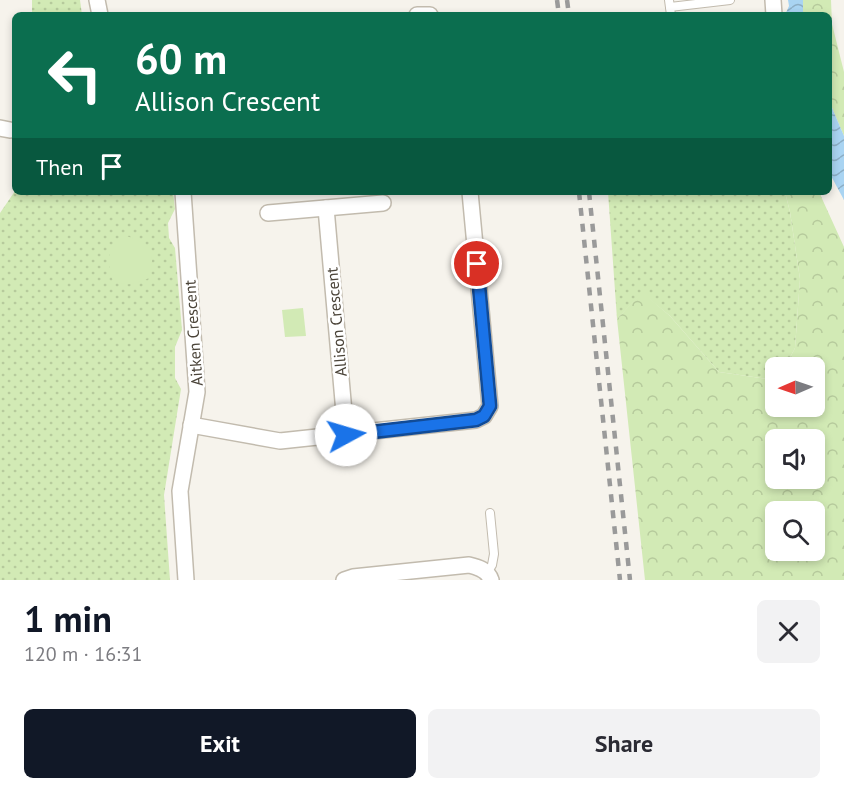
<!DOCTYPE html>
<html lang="en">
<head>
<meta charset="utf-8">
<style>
  :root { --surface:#fff; --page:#f2f2f3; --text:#2b2b33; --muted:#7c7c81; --accent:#111827 }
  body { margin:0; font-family:"PT Sans",sans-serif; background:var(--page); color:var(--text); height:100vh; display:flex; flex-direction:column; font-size:22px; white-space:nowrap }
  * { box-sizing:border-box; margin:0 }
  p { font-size:20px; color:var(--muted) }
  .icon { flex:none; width:33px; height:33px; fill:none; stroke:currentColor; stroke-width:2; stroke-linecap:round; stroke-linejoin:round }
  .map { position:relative; height:580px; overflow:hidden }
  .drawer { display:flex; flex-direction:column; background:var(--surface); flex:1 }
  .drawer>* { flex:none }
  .guide { position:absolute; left:12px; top:12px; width:820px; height:183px; border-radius:9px; box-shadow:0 3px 9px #0003; background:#0b6e4f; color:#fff; overflow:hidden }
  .needle { width:39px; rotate:268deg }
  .buttons { position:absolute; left:765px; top:357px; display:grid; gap:12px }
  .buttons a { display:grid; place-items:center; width:60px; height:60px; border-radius:9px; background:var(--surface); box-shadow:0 3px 9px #0003; font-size:30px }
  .pin { position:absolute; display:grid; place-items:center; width:51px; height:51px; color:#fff; margin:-26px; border:3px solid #fff; border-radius:50%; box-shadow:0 2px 6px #0007 }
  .me { position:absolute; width:66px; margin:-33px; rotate:84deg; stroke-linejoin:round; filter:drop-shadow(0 0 4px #0008) }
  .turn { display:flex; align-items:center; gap:21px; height:126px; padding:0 24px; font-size:27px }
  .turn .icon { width:78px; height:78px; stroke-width:2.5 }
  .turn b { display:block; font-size:42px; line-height:51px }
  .then { display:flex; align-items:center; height:57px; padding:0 24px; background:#0003; gap:12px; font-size:22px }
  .round { display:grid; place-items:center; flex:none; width:63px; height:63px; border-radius:9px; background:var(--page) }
  .head { display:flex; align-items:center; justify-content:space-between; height:102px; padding:0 24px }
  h1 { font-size:36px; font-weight:800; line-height:45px; color:var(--accent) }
  .action { display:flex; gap:12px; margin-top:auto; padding:12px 24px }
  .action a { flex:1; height:69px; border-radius:9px; background:var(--accent); color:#fff; font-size:24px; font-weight:800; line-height:69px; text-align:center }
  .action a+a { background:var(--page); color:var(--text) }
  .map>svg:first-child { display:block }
</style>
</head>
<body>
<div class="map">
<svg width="844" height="580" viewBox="0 0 844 580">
  <defs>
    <pattern id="grass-dots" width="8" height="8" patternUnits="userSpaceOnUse" patternTransform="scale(1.5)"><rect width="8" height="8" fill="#d2eab5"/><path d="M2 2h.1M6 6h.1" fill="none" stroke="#b6ca9c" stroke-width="1.8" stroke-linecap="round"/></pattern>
    <pattern id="forest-crowns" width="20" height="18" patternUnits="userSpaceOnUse" patternTransform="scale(1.5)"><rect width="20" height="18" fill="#d2eab5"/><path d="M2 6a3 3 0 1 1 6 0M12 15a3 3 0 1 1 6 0" fill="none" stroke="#b6ca9c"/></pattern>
    <pattern id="water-waves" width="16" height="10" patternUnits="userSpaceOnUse" patternTransform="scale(1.5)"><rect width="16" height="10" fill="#a9d4f2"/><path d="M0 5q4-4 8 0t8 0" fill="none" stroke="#8caec5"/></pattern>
  </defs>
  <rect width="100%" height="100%" fill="#f6f3ec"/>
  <!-- grass -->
  <g fill="url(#grass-dots)">
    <polygon points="32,0 80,0 82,15 32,15"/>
    <polygon points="15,191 173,192 175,209 168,223 169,238 175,248 182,330 175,347 175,378 181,389 164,495 170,580 0,580 0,213"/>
    <polygon points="608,192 785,192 790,212 800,279 795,348 785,367 776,368 775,380 719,372 670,316 642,293 617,319"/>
  </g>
  <!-- forest -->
  <g fill="url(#forest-crowns)" fill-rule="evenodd">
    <polygon points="803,0 831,0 832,24 844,72 844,136 830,103 830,15 803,15"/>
    <path d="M785,192H819L844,247V580H645L617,319L642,292L670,316L719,372L775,380L776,406H814V368L785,367L795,348L800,279L790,212ZM776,440H814V478H776ZM776,512H814V550H776Z"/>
  </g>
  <!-- park -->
  <g fill="#d2eab5">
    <path d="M126,236C152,243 156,253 149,278C134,285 128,286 113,281L110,273V248Z"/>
    <polygon points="303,308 306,336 285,337 282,310"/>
  </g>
  <!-- water -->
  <g fill="url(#water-waves)">
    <polygon points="788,0 803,0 803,15 785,15 789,6"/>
    <polygon points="830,103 844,136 844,200 830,174"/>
  </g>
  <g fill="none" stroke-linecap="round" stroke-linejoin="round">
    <defs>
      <g id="lane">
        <polyline points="669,0 671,15"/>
        <polyline points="670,7 730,0"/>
        <polyline points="487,573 492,565 494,554 490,513"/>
      </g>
      <g id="street">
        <polyline points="97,0 100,15"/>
        <polyline points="773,0 774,15"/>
        <polyline points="417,15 430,15"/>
        <polyline points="0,128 10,130"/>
        <polyline points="183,192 197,392 180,491 186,580"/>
        <polyline points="326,208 346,435"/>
        <polyline points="268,213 383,203"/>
        <polyline points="191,425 280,441 476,420 484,416 490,406 470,192"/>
        <path d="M344,580L353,577L469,565C478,567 488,570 491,580"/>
      </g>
    </defs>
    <!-- lane casing -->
    <use href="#lane" stroke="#c2bbae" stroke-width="10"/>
    <!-- street casing -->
    <use href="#street" stroke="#c2bbae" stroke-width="18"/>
    <!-- lane -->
    <use href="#lane" stroke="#fff" stroke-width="8"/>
    <!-- street -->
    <use href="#street" stroke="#fff" stroke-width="15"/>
    <!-- rail -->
    <g stroke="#9a9a9a" stroke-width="4.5" stroke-dasharray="8 8" stroke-linecap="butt">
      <polyline points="557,0 559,15"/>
      <polyline points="567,0 569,15"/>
      <polyline points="579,192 620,580"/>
      <polyline points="589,192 630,580"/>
    </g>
  </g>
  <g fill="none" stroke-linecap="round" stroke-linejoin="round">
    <defs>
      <polyline id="route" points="346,435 476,420 484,416 490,406 477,264"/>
    </defs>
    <!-- route casing -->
    <use href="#route" stroke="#114b97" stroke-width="15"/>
    <!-- route -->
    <use href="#route" stroke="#1a73e8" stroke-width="10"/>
  </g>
  <g text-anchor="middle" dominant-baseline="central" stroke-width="5" stroke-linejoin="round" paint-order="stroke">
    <!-- street labels -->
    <g font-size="16" fill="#4b4439" stroke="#fff">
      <text transform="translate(336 322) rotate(-95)">Allison Crescent</text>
      <text transform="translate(193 333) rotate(-94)">Aitken Crescent</text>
    </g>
  </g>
</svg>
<div class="buttons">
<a><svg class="needle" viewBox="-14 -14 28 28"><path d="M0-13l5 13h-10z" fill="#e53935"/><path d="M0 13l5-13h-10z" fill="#7c7c81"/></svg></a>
<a><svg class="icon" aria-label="sound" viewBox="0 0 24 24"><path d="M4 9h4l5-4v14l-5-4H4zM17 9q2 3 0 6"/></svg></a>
<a><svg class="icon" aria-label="search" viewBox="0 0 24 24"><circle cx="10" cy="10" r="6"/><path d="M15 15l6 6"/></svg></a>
</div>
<div class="pin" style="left:477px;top:264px;background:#d93025"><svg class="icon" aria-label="arrive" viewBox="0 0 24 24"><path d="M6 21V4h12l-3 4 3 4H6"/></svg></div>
<svg class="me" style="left:346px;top:435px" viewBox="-20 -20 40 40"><circle r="19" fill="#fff"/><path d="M0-13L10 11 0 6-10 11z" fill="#1a73e8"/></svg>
<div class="guide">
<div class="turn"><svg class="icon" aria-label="left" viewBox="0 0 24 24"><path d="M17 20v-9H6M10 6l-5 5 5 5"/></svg><div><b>60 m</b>Allison Crescent</div></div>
<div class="then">Then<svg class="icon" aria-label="arrive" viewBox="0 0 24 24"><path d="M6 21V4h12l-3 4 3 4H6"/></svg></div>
</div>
</div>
<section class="drawer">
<div class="head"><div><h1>1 min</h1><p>120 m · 16:31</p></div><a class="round"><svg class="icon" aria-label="close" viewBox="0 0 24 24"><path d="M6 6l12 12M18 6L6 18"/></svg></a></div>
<div class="action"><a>Exit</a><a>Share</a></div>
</section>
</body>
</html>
